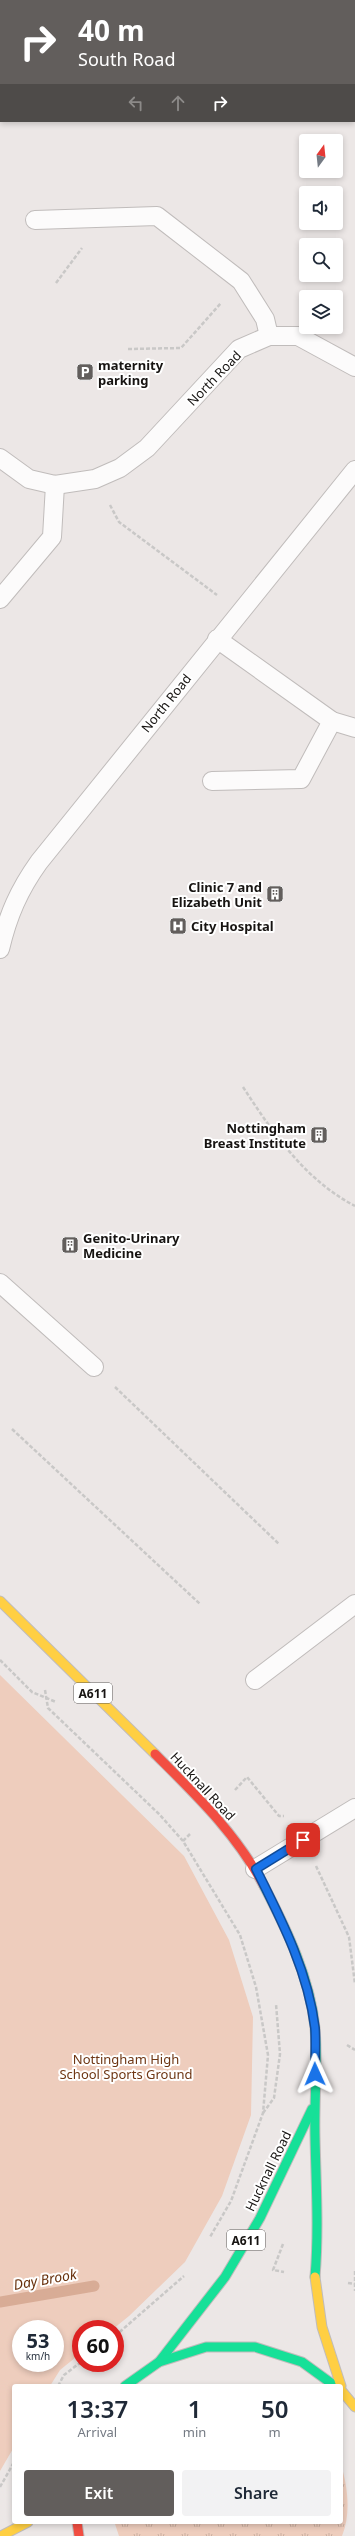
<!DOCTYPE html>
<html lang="en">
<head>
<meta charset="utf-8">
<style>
  :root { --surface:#fff; --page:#f2f2f3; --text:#1f2937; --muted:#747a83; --accent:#625e5c }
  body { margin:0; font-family:"Noto Sans",sans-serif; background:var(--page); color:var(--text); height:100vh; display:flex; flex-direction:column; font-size:15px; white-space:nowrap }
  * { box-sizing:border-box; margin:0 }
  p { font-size:13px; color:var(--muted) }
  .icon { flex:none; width:22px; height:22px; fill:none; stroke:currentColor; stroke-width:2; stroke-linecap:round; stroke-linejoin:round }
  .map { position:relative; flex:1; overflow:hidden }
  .details { position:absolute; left:12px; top:2384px; width:331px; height:140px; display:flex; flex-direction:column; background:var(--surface); border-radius:4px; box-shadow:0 2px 6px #0003 }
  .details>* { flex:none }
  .hud { position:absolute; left:0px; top:0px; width:355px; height:122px; box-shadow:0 2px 6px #0003; background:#625e5c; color:#fff; overflow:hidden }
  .needle { width:26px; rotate:15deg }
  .fabs { position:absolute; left:299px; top:134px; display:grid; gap:8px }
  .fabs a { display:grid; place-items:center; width:44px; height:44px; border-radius:4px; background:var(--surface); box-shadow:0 2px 6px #0003; font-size:20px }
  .speed { position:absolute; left:12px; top:2320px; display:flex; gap:8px; font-size:20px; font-weight:700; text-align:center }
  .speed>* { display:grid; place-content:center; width:52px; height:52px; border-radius:50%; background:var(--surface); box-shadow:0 2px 6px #0003; line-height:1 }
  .speed small { font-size:10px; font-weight:400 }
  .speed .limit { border:6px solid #d22; background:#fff; color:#111 }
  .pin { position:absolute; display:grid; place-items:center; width:34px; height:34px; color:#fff; margin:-17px; border-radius:8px; box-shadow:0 2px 6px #0006 }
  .me { position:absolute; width:44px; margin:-22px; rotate:359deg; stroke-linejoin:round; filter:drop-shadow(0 0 3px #0008) }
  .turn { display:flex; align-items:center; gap:14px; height:84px; padding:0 12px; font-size:18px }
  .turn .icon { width:52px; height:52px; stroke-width:2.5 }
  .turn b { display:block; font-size:28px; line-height:34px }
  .lanes { display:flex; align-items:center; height:38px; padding:0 12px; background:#0003; justify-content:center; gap:20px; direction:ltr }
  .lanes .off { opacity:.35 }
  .eta { display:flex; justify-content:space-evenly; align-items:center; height:68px; text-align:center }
  .eta b { font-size:24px; font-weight:600; line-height:28px }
  .button { display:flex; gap:8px; margin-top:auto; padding:8px 12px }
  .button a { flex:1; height:46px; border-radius:4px; background:var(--accent); color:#fff; font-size:16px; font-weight:600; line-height:46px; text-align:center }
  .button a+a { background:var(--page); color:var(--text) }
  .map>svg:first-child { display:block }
</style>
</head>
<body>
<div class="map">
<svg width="355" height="2536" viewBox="0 0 355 2536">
  <defs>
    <pattern id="grass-tufts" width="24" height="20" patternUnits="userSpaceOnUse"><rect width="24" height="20" fill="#eecdbd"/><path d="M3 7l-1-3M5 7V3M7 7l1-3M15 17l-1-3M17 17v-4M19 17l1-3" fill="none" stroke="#cbafa1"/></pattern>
  </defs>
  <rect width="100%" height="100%" fill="#ece7e6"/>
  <!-- grass -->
  <path fill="url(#grass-tufts)" d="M341,2465C348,2487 351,2514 342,2536H119L115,2524V2522H341Z"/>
  <!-- green -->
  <path fill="#eecdbd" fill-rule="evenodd" d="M0,1675L184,1856L229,1940L253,2017L251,2115L222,2196L185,2262L129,2316L113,2329H81V2353L60,2370L50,2386H14V2447L0,2471ZM21,2329H55V2363H21Z"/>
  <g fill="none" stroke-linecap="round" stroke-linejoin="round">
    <!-- stream -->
    <polyline stroke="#d8ac96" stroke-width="11" points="0,2302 94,2286"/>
    <defs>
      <g id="lane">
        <polyline points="35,220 157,216 241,281 265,319 269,336"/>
        <polyline points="0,458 29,479 55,485 95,479 120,468 147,448 239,349 269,336 298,336 355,367"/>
        <polyline points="0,599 52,537 55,485"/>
        <polyline points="217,639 332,721 355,728"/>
        <polyline points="212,781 301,779 332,721"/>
        <path d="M0,949C8,915 19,890 39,862L355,470"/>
        <polyline points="0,1283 94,1367"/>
        <polyline points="255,1680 355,1604"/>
        <polyline points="255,1869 355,1808"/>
      </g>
      <g id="fast">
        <path d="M264,1886C287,1930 310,1978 315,2028C318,2064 314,2101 315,2137C316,2184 319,2230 315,2277"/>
        <polyline points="159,2362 225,2277 260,2218 312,2109"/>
        <polyline points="125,2386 159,2362 206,2347 255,2347 302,2362 335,2386"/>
      </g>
      <g id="slow">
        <polyline points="0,1601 155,1754"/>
        <polyline points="315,2277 322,2327 341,2386"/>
        <polyline points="341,2390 355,2407"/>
        <polyline points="1,2536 28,2522"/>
      </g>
      <g id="jam">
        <path d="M155,1754C196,1795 237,1834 264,1886"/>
        <polyline points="77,2522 79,2536"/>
      </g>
    </defs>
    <!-- lane casing -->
    <use href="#lane" stroke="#c0bcbb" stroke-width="20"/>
    <!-- fast casing -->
    <use href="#fast" stroke="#c0bcbb" stroke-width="11"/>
    <!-- slow casing -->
    <use href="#slow" stroke="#c0bcbb" stroke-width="11"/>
    <!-- jam casing -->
    <use href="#jam" stroke="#c0bcbb" stroke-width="11"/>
    <!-- path -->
    <g stroke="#c9c8c7" stroke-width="2.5" stroke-dasharray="4 2" stroke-linecap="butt">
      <polyline points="56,283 82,248"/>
      <polyline points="128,349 181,348 221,303"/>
      <polyline points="110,505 119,522 217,595"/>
      <path d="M243,1087C273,1133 305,1180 355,1206"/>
      <polyline points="115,1387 279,1544"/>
      <polyline points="12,1429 200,1604"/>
      <polyline points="0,1660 32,1692 56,1702"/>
      <polyline points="45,1690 48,1708 159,1814 183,1841 240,1935 256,1987 268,2055 263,2113 231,2201 210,2237"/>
      <polyline points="235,1790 247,1777 279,1816 284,1816"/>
      <polyline points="183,1841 190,1834"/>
      <polyline points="316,1866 349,1937 355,1984"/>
      <polyline points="347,2045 355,2050"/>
      <polyline points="263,2113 274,2098 280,2054 276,2004"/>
      <polyline points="283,2244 273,2270 284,2272"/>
      <polyline points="355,2271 355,2291"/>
      <polyline points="348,2283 355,2284"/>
      <polyline points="115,2336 184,2276"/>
      <polyline points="58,2386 64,2375 81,2362"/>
      <polyline points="0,2487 14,2462"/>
    </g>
    <!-- lane -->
    <use href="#lane" stroke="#fcfbfb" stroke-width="18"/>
    <!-- fast -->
    <use href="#fast" stroke="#16e098" stroke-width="9"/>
    <!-- slow -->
    <use href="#slow" stroke="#ffcf43" stroke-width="9"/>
    <!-- jam -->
    <use href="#jam" stroke="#f24e42" stroke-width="9"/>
  </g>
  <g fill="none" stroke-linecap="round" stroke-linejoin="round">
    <defs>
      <path id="route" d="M303,1840L256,1869C281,1919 308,1971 315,2028C316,2043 315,2059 315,2074"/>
    </defs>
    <!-- route casing -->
    <use href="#route" stroke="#114b97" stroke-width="10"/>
    <!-- route -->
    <use href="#route" stroke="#1a73e8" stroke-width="7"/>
  </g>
  <!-- icons -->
  <defs>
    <symbol id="parking-square" viewBox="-11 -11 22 22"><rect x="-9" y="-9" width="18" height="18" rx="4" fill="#625e5c" stroke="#fff"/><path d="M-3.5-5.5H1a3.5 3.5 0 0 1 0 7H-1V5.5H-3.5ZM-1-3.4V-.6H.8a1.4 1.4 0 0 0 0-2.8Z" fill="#fff"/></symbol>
    <symbol id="building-square" viewBox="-11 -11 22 22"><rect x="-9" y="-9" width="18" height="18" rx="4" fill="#625e5c" stroke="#fff"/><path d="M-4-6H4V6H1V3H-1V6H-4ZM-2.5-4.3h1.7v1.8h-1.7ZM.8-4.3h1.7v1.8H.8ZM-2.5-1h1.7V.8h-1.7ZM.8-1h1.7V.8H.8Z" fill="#fff"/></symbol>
    <symbol id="hospital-square" viewBox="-11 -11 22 22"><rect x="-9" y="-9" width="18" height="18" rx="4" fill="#625e5c" stroke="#fff"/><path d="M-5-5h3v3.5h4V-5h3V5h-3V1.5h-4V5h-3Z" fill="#fff"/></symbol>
  </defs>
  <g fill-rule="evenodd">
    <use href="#parking-square" x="75" y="362" width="20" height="20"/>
    <use href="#building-square" x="265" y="884" width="20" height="20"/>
    <use href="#hospital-square" x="168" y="916" width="20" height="20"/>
    <use href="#building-square" x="309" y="1125" width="20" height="20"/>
    <use href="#building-square" x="60" y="1235" width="20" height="20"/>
  </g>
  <g text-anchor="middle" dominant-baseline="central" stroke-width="4" stroke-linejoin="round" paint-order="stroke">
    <!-- shield labels -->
    <g fill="#fff" stroke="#5d5a59" stroke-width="1">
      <rect x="74" y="1683" width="38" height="20" rx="3"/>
      <rect x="227" y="2230" width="38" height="20" rx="3"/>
    </g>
    <g font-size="12" font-weight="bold" fill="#171412">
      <text x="93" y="1693">A611</text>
      <text x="246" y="2240">A611</text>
    </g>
    <!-- poi labels -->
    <g font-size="13" font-weight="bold" fill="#171412" stroke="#fff" text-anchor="start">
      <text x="98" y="365">maternity<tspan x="98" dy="15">parking</tspan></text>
      <text x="262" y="887" text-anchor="end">Clinic 7 and<tspan x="262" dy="15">Elizabeth Unit</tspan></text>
      <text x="191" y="926">City Hospital</text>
      <text x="306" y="1128" text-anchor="end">Nottingham<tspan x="306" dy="15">Breast Institute</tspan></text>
      <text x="83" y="1238">Genito-Urinary<tspan x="83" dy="15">Medicine</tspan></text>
    </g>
    <!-- street labels -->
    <g font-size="13" fill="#171412" stroke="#fff">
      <text transform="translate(214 378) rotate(-46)">North Road</text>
      <text transform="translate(166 703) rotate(-51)">North Road</text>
      <text transform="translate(203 1786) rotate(47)">Hucknall Road</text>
      <text transform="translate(268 2171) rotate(-64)">Hucknall Road</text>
    </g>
    <!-- park labels -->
    <g font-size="13" fill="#6e3613" stroke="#fff">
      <text x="126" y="2059">Nottingham High<tspan x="126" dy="15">School Sports Ground</tspan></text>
    </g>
    <!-- water labels -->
    <g font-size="14" font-style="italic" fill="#68300c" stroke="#fff">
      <text transform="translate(45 2279) rotate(-10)">Day Brook</text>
    </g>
  </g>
</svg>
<div class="fabs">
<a><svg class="needle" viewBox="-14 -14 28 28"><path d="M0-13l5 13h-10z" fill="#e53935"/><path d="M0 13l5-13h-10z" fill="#747a83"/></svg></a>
<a><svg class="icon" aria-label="sound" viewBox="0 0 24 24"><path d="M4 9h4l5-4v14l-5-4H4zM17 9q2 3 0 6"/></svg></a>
<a><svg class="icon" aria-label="search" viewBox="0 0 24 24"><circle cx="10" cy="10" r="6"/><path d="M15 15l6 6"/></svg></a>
<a><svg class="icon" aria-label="layers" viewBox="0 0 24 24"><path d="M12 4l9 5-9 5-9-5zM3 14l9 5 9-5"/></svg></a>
</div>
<div class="speed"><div>53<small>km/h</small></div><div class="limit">60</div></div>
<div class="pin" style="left:303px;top:1840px;background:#d93025"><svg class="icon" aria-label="arrive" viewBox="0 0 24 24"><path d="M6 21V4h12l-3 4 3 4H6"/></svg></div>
<svg class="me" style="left:315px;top:2074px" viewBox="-20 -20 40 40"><path d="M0-17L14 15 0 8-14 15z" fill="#1a73e8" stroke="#fff" stroke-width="4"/></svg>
<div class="hud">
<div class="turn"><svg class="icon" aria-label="right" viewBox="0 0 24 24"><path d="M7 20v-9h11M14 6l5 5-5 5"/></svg><div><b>40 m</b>South Road</div></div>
<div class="lanes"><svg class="icon off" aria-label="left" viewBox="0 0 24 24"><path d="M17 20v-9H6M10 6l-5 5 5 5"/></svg><svg class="icon off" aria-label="ahead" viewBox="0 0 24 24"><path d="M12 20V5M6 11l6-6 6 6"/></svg><svg class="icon" aria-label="right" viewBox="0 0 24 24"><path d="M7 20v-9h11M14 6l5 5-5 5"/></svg></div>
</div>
<section class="details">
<div class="eta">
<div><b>13:37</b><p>Arrival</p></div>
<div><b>1</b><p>min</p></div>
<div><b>50</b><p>m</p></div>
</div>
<div class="button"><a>Exit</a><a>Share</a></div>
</section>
</div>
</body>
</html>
